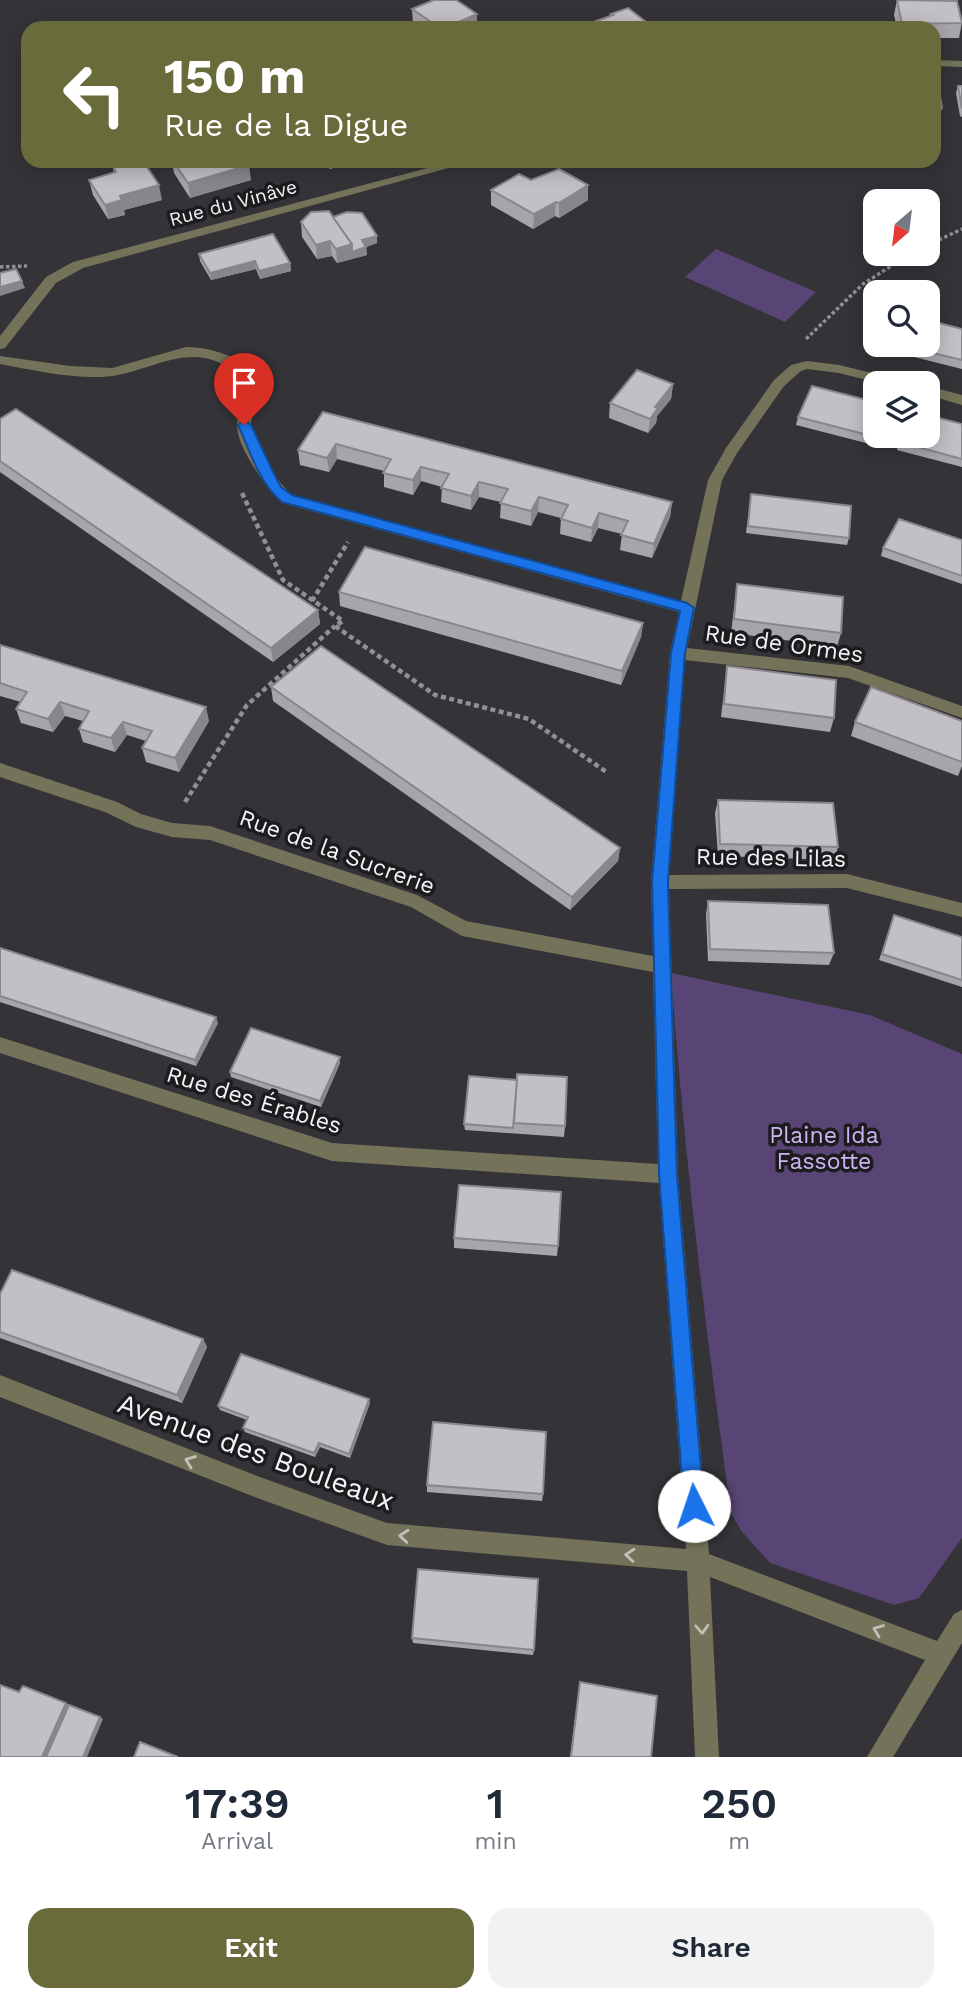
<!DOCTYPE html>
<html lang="en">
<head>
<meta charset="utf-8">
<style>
  :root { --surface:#fff; --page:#f2f2f3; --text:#1f2937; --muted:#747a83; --accent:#6a6b3a }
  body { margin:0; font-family:"Work Sans",sans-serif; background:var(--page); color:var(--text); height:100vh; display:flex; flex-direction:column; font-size:26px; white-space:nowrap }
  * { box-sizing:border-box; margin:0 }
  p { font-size:23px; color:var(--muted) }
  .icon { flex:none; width:38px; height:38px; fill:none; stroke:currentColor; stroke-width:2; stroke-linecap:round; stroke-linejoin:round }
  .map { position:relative; height:1757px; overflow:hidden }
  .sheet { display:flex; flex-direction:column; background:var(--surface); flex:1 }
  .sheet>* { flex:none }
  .banner { position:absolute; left:21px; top:21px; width:920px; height:147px; border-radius:21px; box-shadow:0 4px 18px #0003; background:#6a6b3a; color:#fff; overflow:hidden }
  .needle { width:46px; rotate:208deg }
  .tools { position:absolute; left:863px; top:189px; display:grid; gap:14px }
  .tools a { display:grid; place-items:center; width:77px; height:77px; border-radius:14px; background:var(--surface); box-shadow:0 4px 18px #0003; font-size:35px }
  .pin { position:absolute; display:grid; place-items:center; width:60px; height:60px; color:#fff; margin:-72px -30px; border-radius:50% 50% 50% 0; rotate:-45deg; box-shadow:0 0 7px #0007 }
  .pin .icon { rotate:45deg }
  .me { position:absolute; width:77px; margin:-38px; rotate:356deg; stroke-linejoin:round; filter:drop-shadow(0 0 5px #0008) }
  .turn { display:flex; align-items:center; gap:24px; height:147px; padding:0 28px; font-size:32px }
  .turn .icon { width:91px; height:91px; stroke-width:2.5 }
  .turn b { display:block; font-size:49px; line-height:60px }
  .eta { display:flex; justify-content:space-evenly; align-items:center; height:119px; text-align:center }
  .eta b { font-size:42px; font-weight:600; line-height:49px }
  .button { display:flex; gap:14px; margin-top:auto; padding:14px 28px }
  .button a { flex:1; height:80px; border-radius:21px; background:var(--accent); color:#fff; font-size:28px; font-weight:600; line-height:80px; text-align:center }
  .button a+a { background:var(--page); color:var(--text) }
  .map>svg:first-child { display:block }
</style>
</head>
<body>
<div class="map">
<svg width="962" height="1757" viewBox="0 0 962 1757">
  <rect width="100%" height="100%" fill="#343338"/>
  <!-- green -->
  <g fill="#584475">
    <polygon points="716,249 816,292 785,322 685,277"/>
    <path d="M671,973L870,1015L962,1054V1538L919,1598L894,1605L770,1563L742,1532L731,1513C706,1333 684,1154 671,973Z"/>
  </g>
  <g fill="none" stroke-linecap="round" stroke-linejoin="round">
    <!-- path-far1 -->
    <g stroke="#919094" stroke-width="3.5" stroke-dasharray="3.5 2.5" stroke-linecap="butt">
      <polyline points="928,245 962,229"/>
      <polyline points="0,267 27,266"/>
      <polyline points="806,339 863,284 910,254"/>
    </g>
    <!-- path -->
    <g stroke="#919094" stroke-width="4.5" stroke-dasharray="5 3.5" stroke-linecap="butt">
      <polyline points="242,493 283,580 343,621 335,626 435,695 529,719 608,773"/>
      <polyline points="312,601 348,542"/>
      <polyline points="185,802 247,705 335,626"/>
    </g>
    <!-- street -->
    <g fill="#747359" fill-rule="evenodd">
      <polygon points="934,60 962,61 962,67 934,66"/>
      <polygon points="454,161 474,161 83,268 56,283 5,348 0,349 0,336 46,277 73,262"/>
      <path d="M186,347C213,347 260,360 259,395C259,406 250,416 251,427C253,451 276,479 292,495L681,601L708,480L726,448L774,380L791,365L807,361L839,365L901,380L903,383H879L839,373L807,369L801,371L784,386L737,453L722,480L687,648L849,666L962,706V718L848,678L685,660L669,875L847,874L962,903V917L847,888L669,889L678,1174L709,1554L937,1641L954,1614L962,1610V1643L893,1757H867L925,1660L710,1577L719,1757H695L687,1571L387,1545L260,1499L0,1397V1375L260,1477L387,1523L686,1549L659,1183L332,1161L0,1053V1037L332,1143L658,1164L653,972L462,936L411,907L210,840L172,837L136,827L105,812L0,777V763L117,802L141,814L172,823L210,826L417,895L466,921L653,956L651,882L670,653L679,612L282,503C266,487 237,448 237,425C237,410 250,400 243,384C240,375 232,370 224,365C183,342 144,376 101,377C67,378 33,370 0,364V356L70,366L112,368Z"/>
      <polygon points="928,386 962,395 962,405 928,395"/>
    </g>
  </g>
  <!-- wall -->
  <g fill="#a7a5aa">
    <polygon points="897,0 962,22 959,38 934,38 934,28 897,28 894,15"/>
    <polygon points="412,9 477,14 477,28 419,28 413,24"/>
    <polygon points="934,79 942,108 938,123 934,123"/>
    <polygon points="958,86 962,86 962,117 960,116 956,93"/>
    <polygon points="172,161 245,161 251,180 190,198 174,173"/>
    <polygon points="322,161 354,161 330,169"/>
    <polygon points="112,164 162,200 124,210 125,215 108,219 93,195 89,180 114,173"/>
    <polygon points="531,180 588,200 559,218 555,216 533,229 491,205 491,190"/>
    <polygon points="333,217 377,243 366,247 367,255 337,263 332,256 317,259 302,237 301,222"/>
    <polygon points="199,254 290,263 291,271 260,279 256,269 211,280 200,261"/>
    <polygon points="875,321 875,345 928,345 962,329 962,369 866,345 868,337"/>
    <polygon points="673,384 671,399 657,416 656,423 648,433 609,418 610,403"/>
    <polygon points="323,412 672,502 670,517 652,558 620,550 622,534 598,528 591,542 560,534 561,518 538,512 531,526 500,518 501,502 479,497 471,510 441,502 442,487 421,481 413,495 384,487 384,471 337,459 329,472 300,465 298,450"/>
    <polygon points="798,417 875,420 866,443 796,425"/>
    <polygon points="0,419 318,610 320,624 273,662 0,472"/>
    <polygon points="962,424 962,467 897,450 899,442"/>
    <polygon points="751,494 849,538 847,545 746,533"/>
    <polygon points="962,540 962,584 881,556 883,548"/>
    <polygon points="737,584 841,633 837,647 731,633"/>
    <polygon points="339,592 643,623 641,637 621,685 340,606"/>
    <polygon points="0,645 209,721 179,772 146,762 142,748 146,741 127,735 115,752 83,742 79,729 83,721 65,716 53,732 21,723 16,709 21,702 0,696"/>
    <polygon points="727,666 834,718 830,732 721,717"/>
    <polygon points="271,687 620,848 618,861 570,910 273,701"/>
    <polygon points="962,721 962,766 958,776 851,736 855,722"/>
    <polygon points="718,800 838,847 834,860 718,856 715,813"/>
    <polygon points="708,901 834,953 829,965 708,961 706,914"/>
    <polygon points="894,915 962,937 962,987 879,960"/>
    <polygon points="0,948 218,1023 196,1066 0,1002"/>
    <polygon points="340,1063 321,1107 231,1077 230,1072"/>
    <polygon points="517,1080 565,1126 564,1137 465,1130 464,1124"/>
    <polygon points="454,1238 558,1246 557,1256 454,1248"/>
    <polygon points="0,1294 203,1339 207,1347 182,1403 0,1338"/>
    <polygon points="370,1403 350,1458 320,1447 315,1457 245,1432 243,1428 247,1420 220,1410 218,1406"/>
    <polygon points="427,1485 543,1494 542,1501 427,1492"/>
    <polygon points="412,1638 534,1650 533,1655 413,1643"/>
    <polygon points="580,1682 651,1757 570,1757 579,1687"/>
  </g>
  <!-- shaded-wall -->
  <g fill="#88868b">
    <polygon points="477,14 477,28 445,28"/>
    <polygon points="646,22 646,28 629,28"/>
    <polygon points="329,161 354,161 330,169"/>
    <polygon points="249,165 251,180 190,198 188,183"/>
    <polygon points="159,185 162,200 124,210 125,215 108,219 105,205 120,196"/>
    <polygon points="588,185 588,200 559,218 559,203"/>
    <polygon points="556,202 555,216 533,229 534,214"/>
    <polygon points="377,236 377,243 363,248 362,240"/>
    <polygon points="330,241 332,256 317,259 316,245"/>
    <polygon points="352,244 366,247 367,255 337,263 336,249"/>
    <polygon points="255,261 256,269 211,280 210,273"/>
    <polygon points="290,263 291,271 260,279 259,271"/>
    <polygon points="22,281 25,288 0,296 0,287"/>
    <polygon points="673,384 671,399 657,416 656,423 648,433 650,419 655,407"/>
    <polygon points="336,444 337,459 329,472 327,458"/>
    <polygon points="421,467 421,481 413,495 413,480"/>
    <polygon points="479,482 479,497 471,510 471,496"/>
    <polygon points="539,497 538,512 531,526 531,511"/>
    <polygon points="672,502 670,517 652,558 654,544"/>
    <polygon points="599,513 598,528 591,542 592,528"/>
    <polygon points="318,610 320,624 273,662 271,648"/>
    <polygon points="643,623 641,637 621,685 622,671"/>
    <polygon points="60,702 65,716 53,732 48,719"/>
    <polygon points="206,707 209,721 179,772 175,758"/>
    <polygon points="123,722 127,735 115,752 111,738"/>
    <polygon points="620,848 618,861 570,910 572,897"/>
    <polygon points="216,1017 218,1023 196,1066 195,1060"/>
    <polygon points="340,1057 340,1063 321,1107 320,1101"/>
    <polygon points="203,1339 207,1347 182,1403 177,1395"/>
    <polygon points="369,1399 370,1403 350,1458 349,1454"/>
    <polygon points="319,1443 320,1447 315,1457 314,1453"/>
    <polygon points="66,1703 73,1707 50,1757 42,1757"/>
    <polygon points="100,1717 103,1719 87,1757 83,1757"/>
  </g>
  <!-- building -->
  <g fill="#c2c0c6" stroke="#88868b" stroke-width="2">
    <polygon points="434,0 456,0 477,14 445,28 440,28 412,9"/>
    <polygon points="897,0 957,1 962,23 902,24"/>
    <polygon points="628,8 646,22 629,28 580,27 613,15 611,14"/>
    <polygon points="934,79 937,79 942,108 934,108"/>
    <polygon points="958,86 962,86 962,109"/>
    <polygon points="125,161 143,161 159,185 120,196 122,200 105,205 89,180 116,172 112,164"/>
    <polygon points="173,161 245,161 249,165 188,183"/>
    <polygon points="559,169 588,185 559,203 556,202 534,214 491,190 519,174 531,180"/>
    <polygon points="329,211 352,244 336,249 330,241 316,245 301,222 311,212"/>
    <polygon points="347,212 362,213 377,236 362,240 366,247 352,252 352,244 333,217"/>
    <polygon points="273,234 290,263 259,271 255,261 210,273 199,254"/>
    <polygon points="16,269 22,281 0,287 0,273"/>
    <polygon points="928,320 962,329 962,360 900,345 928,345"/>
    <polygon points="875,321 875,339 868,337"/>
    <polygon points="637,370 673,384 655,407 658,408 650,419 610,403"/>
    <polygon points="812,386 875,402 875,417 868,435 798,417"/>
    <polygon points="16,409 318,610 271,648 0,461 0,419"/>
    <polygon points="323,412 672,502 654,544 621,535 628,521 599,513 592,528 561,519 568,505 539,497 531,511 500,503 508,489 479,482 471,496 441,488 449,474 421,467 413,480 383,473 391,459 336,444 327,458 298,450"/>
    <polygon points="928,415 962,424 962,459 899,442 902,436 928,436"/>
    <polygon points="751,494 851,506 849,538 748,526"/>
    <polygon points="899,519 962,540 962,576 883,548"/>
    <polygon points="365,547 643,623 622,671 339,592"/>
    <polygon points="737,584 843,597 841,633 734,619"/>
    <polygon points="0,645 206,707 175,758 142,748 152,731 123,722 111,738 79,729 89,711 60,702 48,719 16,709 27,692 0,683"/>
    <polygon points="321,646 620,848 572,897 271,687"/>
    <polygon points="727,666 836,680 834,718 724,704"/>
    <polygon points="871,687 962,721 962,762 855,722"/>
    <polygon points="718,800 833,803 838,847 720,844"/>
    <polygon points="708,901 828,905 834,953 710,949"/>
    <polygon points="894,915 962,937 962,980 882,954"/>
    <polygon points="0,948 216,1017 195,1060 0,996"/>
    <polygon points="251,1028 340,1057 320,1101 230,1072"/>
    <polygon points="517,1074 567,1077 565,1126 514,1123"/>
    <polygon points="469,1076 517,1080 513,1128 464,1124"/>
    <polygon points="459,1185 561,1192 558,1246 454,1238"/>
    <polygon points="12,1270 203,1339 177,1395 0,1332 0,1294"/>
    <polygon points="241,1354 369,1399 349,1454 319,1443 314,1453 243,1428 248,1417 218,1406"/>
    <polygon points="433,1422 546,1432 543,1494 427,1485"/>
    <polygon points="418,1569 538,1579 534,1650 412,1638"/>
    <polygon points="580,1682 657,1696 651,1757 571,1757"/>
    <polygon points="0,1685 19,1692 23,1686 66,1703 42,1757 0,1757"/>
    <polygon points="69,1705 100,1717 83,1757 46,1757"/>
    <polygon points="140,1742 178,1757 134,1757"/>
  </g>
  <!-- one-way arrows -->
  <defs><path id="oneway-chevron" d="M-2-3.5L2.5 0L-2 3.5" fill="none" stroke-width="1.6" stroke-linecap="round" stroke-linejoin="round" transform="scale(1.75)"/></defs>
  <g stroke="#c1c0b8">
    <use href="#oneway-chevron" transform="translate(190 1461) rotate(-159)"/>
    <use href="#oneway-chevron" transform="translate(404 1536) rotate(-175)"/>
    <use href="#oneway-chevron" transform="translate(630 1555) rotate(-175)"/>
    <use href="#oneway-chevron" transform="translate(702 1629) rotate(87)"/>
    <use href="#oneway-chevron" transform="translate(878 1630) rotate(-159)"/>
  </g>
  <!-- route -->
  <path fill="#1a73e8" stroke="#114b97" stroke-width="2" d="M244,420L251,425L275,476L281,487L292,495L687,603L694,608L685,653L668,882L677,1174L704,1506L701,1513L694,1516L687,1513L684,1506L659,1174L652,882L671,653L680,611L282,502C259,483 250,451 238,425Z"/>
  <g text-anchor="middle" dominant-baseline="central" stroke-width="7" stroke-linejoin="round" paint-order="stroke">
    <!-- far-street labels -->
    <g font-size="19" fill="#f4f3f7" stroke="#1c1b1d">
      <text transform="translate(233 203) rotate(-15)">Rue du Vinâve</text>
    </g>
    <!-- street labels -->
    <g font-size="23" fill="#f4f3f7" stroke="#1c1b1d">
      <text transform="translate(784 644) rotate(8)">Rue de Ormes</text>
      <text transform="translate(337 852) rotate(20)">Rue de la Sucrerie</text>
      <text transform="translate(771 858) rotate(1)">Rue des Lilas</text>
      <text transform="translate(254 1100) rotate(17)">Rue des Érables</text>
    </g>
    <!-- park labels -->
    <g font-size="23" fill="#cdb4f4" stroke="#1c1b1d">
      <text x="824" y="1135">Plaine Ida<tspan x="824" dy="26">Fassotte</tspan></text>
    </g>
    <!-- near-street labels -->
    <g font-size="28" fill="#f4f3f7" stroke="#1c1b1d">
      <text transform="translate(256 1452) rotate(20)">Avenue des Bouleaux</text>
    </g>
  </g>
</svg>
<div class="tools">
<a><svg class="needle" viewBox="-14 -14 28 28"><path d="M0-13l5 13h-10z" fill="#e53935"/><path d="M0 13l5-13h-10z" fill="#747a83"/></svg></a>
<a><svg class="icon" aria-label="search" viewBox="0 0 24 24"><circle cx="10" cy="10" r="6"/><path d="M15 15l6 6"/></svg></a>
<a><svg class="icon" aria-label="layers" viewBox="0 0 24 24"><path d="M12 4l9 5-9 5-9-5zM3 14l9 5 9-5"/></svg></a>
</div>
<div class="pin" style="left:244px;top:425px;background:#d93025"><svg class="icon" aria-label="arrive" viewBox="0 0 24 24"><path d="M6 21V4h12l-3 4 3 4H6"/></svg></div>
<svg class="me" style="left:694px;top:1506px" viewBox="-20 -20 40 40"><circle r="19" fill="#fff"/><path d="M0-13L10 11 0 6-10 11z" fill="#1a73e8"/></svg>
<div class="banner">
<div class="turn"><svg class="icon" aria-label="left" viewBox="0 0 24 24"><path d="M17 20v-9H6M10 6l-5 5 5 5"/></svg><div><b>150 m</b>Rue de la Digue</div></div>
</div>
</div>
<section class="sheet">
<div class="eta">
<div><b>17:39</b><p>Arrival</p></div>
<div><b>1</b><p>min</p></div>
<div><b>250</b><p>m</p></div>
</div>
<div class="button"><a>Exit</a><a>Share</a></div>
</section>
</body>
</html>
